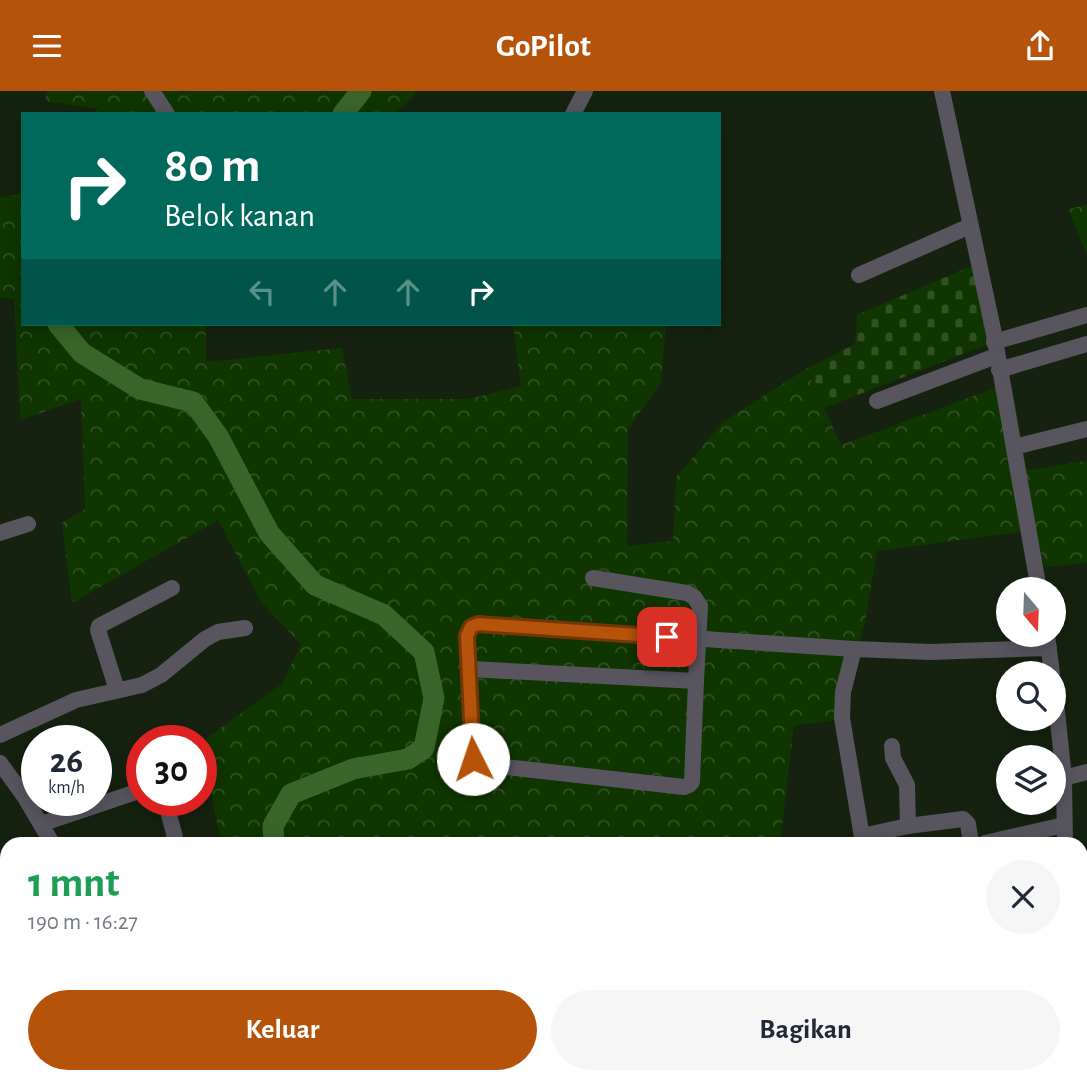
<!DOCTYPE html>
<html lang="id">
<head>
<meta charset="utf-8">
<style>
  :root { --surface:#fff; --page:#f6f6f7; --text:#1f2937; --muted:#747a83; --accent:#b45309 }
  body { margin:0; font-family:"Alegreya Sans",sans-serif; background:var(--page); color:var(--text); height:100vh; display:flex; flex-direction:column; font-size:26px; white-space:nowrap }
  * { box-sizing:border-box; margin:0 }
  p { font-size:23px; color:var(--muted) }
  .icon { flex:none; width:38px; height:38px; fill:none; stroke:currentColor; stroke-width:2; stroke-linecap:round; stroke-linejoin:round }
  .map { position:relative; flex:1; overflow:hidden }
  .drawer { position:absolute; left:0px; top:746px; width:1088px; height:247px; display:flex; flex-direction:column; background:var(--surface); border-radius:21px 21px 0 0; box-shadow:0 4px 18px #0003 }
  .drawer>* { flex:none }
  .banner { position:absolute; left:21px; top:21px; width:700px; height:214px; border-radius:0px; box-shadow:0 4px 18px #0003; background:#00695c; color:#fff; overflow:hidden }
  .needle { width:46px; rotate:161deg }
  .tools { position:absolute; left:996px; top:486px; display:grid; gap:14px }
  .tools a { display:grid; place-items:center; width:70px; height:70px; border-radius:50%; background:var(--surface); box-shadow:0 4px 18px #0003; font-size:35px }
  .speed { position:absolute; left:21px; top:634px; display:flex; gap:14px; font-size:35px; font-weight:700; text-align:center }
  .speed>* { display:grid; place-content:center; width:91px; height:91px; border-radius:50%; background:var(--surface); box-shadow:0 4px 18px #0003; line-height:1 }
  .speed small { font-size:18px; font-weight:400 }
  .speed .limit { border:10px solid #d22; background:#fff; color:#111 }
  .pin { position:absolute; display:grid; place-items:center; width:60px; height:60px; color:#fff; margin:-30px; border-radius:14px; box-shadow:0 4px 10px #0006 }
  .me { position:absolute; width:77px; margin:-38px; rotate:356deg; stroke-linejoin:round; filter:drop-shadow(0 0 5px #0008) }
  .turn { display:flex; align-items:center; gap:24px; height:147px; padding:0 28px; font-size:32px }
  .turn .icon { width:91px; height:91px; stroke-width:2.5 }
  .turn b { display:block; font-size:49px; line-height:60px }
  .lanes { display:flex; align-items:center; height:66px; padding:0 28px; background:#0003; justify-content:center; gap:35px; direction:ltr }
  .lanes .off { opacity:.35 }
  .round { display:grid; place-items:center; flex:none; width:74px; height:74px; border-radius:37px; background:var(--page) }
  .summary { display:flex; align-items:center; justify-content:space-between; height:119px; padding:0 28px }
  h1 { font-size:42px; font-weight:700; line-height:52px; color:#1e9e55 }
  .primary-button { display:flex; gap:14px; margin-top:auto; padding:14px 28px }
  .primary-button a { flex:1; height:80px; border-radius:42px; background:var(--accent); color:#fff; font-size:28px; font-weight:700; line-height:80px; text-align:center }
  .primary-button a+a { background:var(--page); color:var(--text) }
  header { display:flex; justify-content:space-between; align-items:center; height:91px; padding:0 28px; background:var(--accent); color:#fff; font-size:32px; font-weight:700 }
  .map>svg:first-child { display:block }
</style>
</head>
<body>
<header><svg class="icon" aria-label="menu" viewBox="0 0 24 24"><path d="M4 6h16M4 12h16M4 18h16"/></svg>GoPilot<svg class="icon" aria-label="share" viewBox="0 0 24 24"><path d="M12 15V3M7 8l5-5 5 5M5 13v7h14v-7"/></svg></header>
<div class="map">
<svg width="1087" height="992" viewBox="0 0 1087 992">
  <defs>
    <pattern id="forest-crowns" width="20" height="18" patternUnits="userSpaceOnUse" patternTransform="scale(1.75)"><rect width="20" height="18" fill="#0f3500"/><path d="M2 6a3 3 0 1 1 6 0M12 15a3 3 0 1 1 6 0" fill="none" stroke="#315124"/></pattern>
    <pattern id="cemetery-stones" width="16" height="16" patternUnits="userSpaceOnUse" patternTransform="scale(1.75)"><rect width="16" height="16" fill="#0f3500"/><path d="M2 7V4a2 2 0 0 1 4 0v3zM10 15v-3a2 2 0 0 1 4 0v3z" fill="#315124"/></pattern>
  </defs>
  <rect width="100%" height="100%" fill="#14220f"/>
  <!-- forest -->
  <g fill="url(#forest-crowns)">
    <polygon points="47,0 415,0 415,4 395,23 96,23 97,18 45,10"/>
    <polygon points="23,102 23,233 206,233 206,271 342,257 352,308 469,308 521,295 513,233 666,233 661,292 628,338 627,455 673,450 676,386 723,331 806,278 841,354 1011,291 1027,379 1087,370 1087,472 1045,476 1035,439 877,460 865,531 836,629 794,635 780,752 221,752 201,651 282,593 301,553 261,511 218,429 72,512 62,432 85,418 81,308 20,329 14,208 0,206 0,107"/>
    <polygon points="1087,114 1087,164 1068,118"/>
    <polygon points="1083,783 1087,783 1087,886 1082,886"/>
    <polygon points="495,985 803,985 805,992 505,992"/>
  </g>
  <!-- cemetery -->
  <polygon fill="url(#cemetery-stones)" points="983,170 994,251 824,317 806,278 855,253 857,224"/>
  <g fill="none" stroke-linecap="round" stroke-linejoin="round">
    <!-- river -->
    <g stroke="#3a652a" stroke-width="21">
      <polyline points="343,23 361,0"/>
      <polyline points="58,233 82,262 140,298 193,311 218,345 269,442 315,494 384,524 424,561 434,607 424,657 408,668 353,678 291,703 273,735 274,752"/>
    </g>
    <!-- minor -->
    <g stroke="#58555f" stroke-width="16">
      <polyline points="152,0 167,23"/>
      <polyline points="942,0 993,238 1039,499"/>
      <polyline points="573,23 585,0"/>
      <polyline points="859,184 970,135"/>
      <polyline points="994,251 1087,224"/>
      <polyline points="999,279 1087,253"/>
      <polyline points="877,310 996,265"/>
      <polyline points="1014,356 1087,338"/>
      <polyline points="0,442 28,433"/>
      <polyline points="1047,544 1052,583"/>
      <polyline points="854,558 843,601 842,627 863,752"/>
      <polyline points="470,578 696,590 700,515 694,506 687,502 593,487"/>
      <polyline points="696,590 692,691 689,694 684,696 479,673 473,668 467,545 471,536 478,533 854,558 930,561 1049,557"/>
      <polyline points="1054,592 1064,687 1065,752"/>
      <polyline points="117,599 98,539 99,535 172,497"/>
      <polyline points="0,644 76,609 142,594 161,584 205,548 218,541 245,537"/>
      <polyline points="892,655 893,667 907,694 908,735"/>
      <polyline points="0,672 24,705 52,752"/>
      <polyline points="1064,687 1087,681"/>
      <polyline points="165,709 175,746 171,752"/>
      <polyline points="41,733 142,699"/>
      <polyline points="862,745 908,735 963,728 968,733 971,752"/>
      <polyline points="985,752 1064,734"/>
      <polyline points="0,808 7,806"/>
      <polyline points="1082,914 1087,914"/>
      <polyline points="0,942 7,938"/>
      <polyline points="277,985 282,992"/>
      <polyline points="850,985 856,992"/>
      <polyline points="902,985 902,992"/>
      <polyline points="789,992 807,985"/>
      <polyline points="1067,992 1068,985"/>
    </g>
  </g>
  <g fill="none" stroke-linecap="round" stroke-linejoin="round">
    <defs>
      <polyline id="route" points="473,668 467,545 471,536 478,533 667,546"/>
    </defs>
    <!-- route casing -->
    <use href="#route" stroke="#753606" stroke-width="18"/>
    <!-- route -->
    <use href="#route" stroke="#b45309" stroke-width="12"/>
  </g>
</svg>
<div class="tools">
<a><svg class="needle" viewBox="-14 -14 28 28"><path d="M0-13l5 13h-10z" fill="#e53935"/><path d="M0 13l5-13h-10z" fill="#747a83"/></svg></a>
<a><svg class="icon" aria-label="search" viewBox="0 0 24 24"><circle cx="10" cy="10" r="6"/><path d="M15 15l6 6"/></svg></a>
<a><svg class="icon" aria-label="layers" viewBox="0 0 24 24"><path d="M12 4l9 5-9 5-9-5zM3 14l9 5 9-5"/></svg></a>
</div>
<div class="speed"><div>26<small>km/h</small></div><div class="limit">30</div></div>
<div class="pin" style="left:667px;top:546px;background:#d93025"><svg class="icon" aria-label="arrive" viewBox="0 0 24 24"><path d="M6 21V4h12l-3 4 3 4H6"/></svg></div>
<svg class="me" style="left:473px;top:668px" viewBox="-20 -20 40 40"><circle r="19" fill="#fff"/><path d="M0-13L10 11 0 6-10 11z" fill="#b45309"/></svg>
<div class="banner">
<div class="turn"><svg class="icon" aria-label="right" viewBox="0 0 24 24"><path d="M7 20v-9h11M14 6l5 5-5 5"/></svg><div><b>80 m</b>Belok kanan</div></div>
<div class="lanes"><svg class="icon off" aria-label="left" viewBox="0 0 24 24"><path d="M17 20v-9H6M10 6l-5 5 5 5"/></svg><svg class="icon off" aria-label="ahead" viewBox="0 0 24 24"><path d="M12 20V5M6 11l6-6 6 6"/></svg><svg class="icon off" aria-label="ahead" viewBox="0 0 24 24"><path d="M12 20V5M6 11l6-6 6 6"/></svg><svg class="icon" aria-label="right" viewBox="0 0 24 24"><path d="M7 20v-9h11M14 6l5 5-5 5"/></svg></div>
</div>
<section class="drawer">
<div class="summary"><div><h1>1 mnt</h1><p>190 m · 16:27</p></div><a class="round"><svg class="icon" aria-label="close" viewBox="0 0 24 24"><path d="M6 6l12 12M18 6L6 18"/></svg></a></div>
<div class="primary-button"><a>Keluar</a><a>Bagikan</a></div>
</section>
</div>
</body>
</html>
